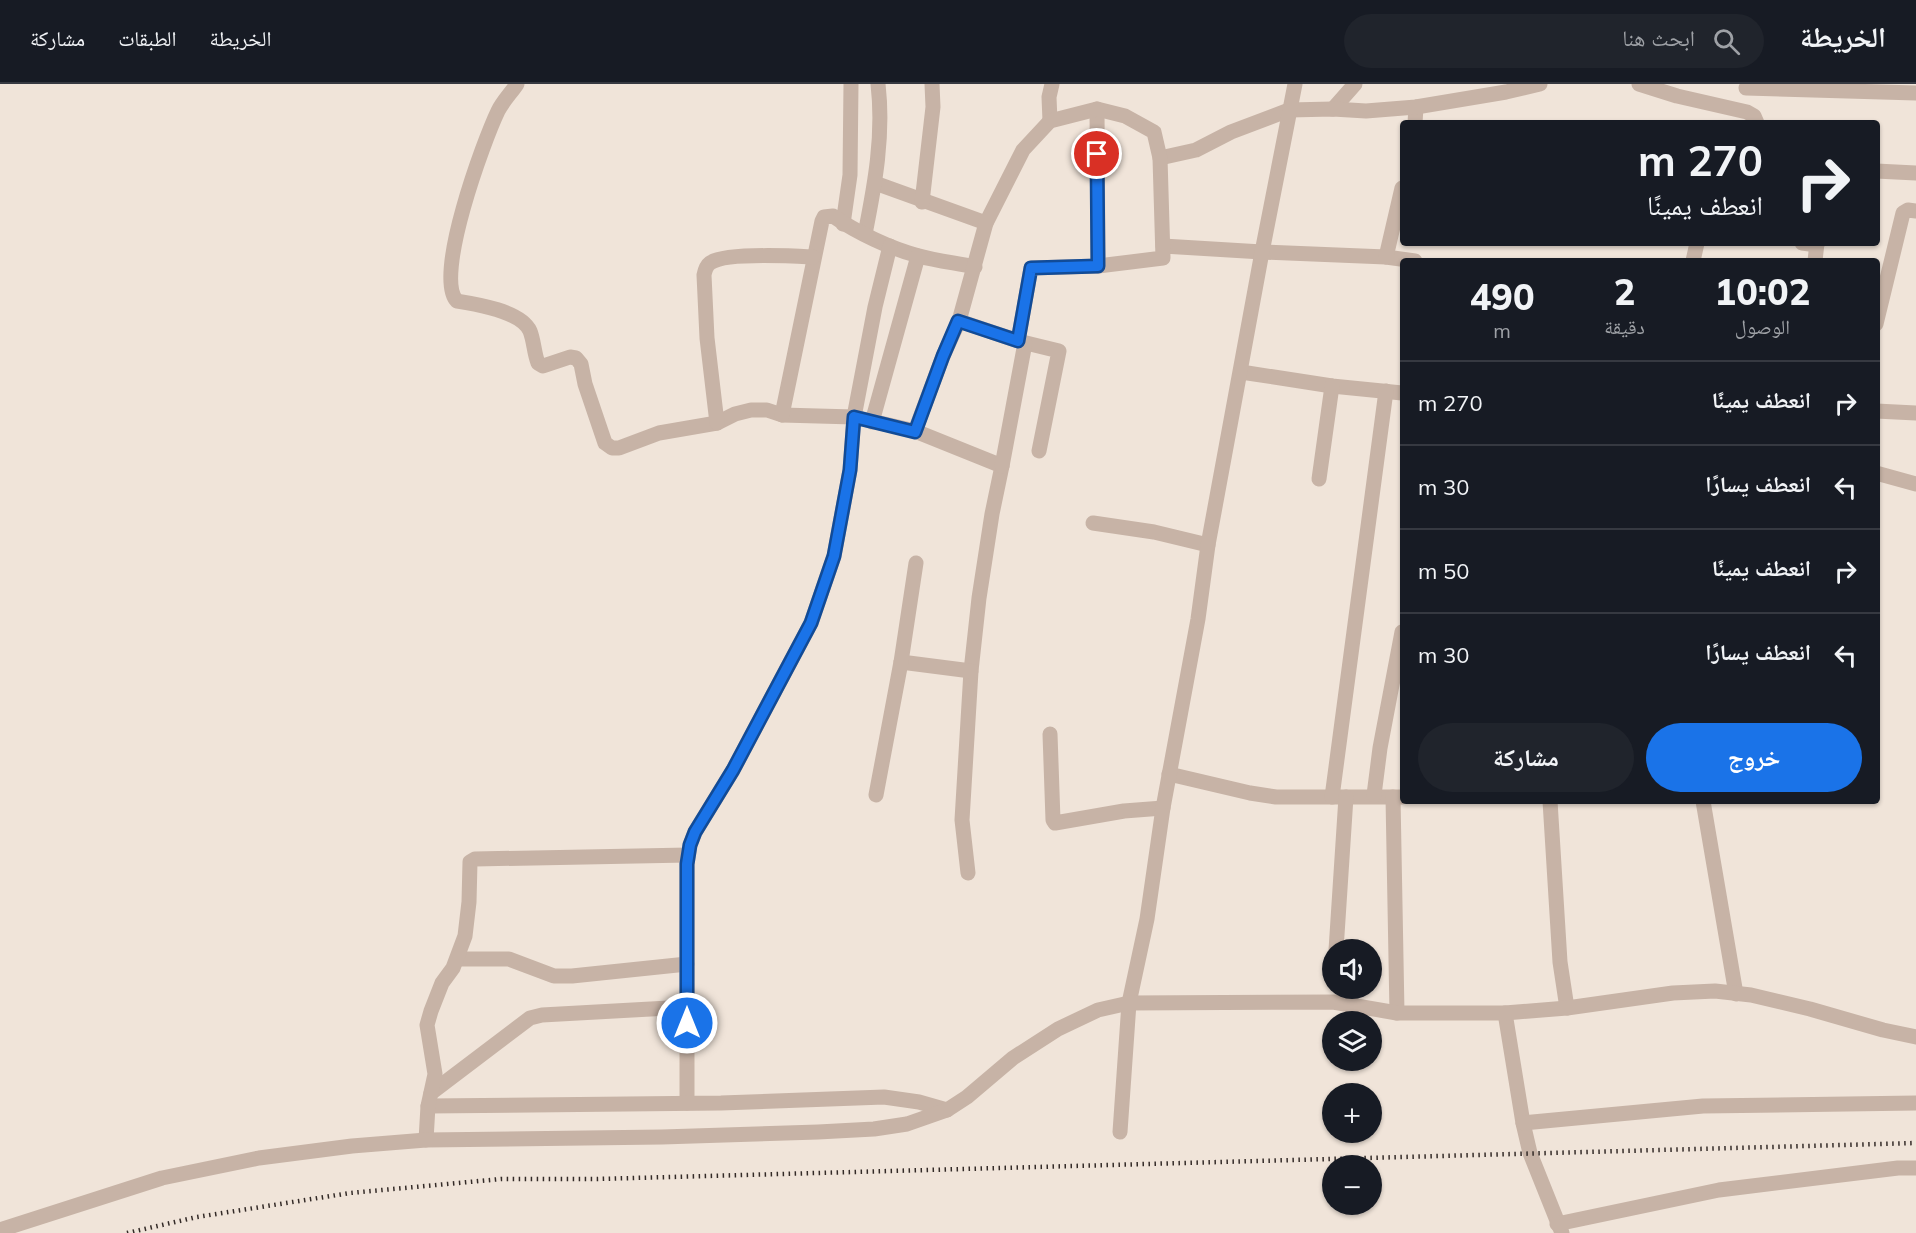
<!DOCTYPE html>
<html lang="ar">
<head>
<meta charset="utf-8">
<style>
  :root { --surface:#171b24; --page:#20242c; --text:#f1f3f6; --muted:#9ea1a6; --line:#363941; --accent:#1a73e8 }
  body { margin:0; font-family:Mulish,"Noto Naskh Arabic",sans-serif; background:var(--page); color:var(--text); direction:rtl; height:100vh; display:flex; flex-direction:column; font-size:22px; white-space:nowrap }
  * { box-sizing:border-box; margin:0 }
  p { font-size:20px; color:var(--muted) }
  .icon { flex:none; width:33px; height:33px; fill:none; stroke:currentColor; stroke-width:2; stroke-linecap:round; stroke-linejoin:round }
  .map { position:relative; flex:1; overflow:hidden; direction:ltr }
  .details { position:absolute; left:1400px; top:174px; width:480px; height:546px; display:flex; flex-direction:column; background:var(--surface); border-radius:6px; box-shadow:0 2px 4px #0004; direction:rtl }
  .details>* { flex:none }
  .hud { position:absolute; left:1400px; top:36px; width:480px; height:126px; border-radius:6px; box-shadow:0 2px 4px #0004; direction:rtl; background:#171b24; color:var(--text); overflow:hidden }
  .tools { position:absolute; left:1322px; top:855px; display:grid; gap:12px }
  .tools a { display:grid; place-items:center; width:60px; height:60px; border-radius:50%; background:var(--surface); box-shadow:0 2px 4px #0004; font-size:30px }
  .pin { position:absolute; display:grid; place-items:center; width:51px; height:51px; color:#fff; margin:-26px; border:3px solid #fff; border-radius:50%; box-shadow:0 2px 6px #0007 }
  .me { position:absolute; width:66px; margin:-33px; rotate:0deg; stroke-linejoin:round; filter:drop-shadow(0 0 4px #0008) }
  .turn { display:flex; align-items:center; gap:21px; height:126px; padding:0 18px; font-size:27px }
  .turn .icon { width:78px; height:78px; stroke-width:2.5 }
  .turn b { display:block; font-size:42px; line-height:51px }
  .eta { display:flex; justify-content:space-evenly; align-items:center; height:102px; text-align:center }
  .eta b { font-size:36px; font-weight:800; line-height:42px }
  .cta { display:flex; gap:12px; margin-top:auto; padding:12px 18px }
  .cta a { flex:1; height:69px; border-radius:36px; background:var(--accent); color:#fff; font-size:24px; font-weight:800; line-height:69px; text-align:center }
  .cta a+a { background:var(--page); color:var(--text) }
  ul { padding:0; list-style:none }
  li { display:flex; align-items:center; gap:18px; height:84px; padding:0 18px; border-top:2px solid var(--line) }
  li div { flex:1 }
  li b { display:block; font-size:22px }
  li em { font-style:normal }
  header { display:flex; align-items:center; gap:36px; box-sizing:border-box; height:84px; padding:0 30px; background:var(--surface); border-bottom:2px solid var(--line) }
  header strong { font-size:28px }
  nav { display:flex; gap:33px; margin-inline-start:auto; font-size:21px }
  .search { width:420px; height:54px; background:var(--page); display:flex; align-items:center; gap:15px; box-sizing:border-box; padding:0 21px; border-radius:33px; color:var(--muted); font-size:22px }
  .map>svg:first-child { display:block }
</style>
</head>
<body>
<header>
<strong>الخريطة</strong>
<div class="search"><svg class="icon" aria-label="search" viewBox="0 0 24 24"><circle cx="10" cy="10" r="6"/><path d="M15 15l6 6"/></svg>ابحث هنا</div>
<nav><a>الخريطة</a><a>الطبقات</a><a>مشاركة</a></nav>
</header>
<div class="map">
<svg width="1916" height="1149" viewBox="0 0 1916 1149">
  <rect width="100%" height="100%" fill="#f0e4d9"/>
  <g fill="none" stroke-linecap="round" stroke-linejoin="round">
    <!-- minor -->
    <g stroke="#c7b3a6" stroke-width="15">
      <path d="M517,0C511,9 503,17 498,27C484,56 433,194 457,217C476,220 521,227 530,247C534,257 534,269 538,279L543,282L570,273L576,274L581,280L585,300L605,359L612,364H619L659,349L717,339L735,330L751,326H767L782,331L854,333L915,347L1002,382L992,430L979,514L971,587L962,736L968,789"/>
      <polyline points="1639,0 1677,12 1747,28 1754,32 1757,39"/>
      <polyline points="1746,4 1916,9"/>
      <polyline points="1097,25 1098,182"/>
      <polyline points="1333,25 1355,0"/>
      <polyline points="1050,37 1049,13 1052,0"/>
      <polyline points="1415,39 1416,23"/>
      <polyline points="1160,74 1196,66 1231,48 1289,26 1333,25 1366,27 1416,23 1506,8 1540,0"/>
      <polyline points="1876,87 1916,89"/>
      <polyline points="875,99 986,139"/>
      <polyline points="922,118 933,23 932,0"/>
      <polyline points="843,140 850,91 851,0"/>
      <path d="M865,150C875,100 884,51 878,0"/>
      <polyline points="1802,159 1817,161"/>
      <polyline points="1163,162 1262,168 1386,173 1415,177"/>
      <polyline points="1386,173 1402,104"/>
      <polyline points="1693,177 1697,159"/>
      <polyline points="1815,177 1817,159"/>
      <polyline points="959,237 1018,257 1059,267 1039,367"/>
      <polyline points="1876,240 1903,129 1908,126 1916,127"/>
      <polyline points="1241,288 1332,302 1402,309"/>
      <polyline points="1876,327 1916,329"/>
      <path d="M782,331L822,137L824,133L833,132C856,148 891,165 919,172C937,177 956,179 975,183"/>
      <polyline points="872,338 918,172"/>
      <path d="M717,339L707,254L704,191C705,186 706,182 710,179C725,168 794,172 813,173"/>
      <polyline points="915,347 943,272 959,237 986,139 1023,66 1050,37 1097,25 1125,32 1154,48 1160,74 1163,174 1098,182 1031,184 1018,257"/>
      <polyline points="1002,382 1025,259"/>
      <polyline points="1876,389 1916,400"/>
      <polyline points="1319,395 1332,302"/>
      <polyline points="1093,439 1154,448 1208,461"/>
      <polyline points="901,578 971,587"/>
      <polyline points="1050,650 1053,736 1055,739 1124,727 1163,724"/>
      <polyline points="1169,690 1250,709 1276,713 1402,713"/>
      <polyline points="876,711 901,578 916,479"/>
      <polyline points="1374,711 1380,664 1402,548"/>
      <polyline points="1332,713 1386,307"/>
      <polyline points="1393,713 1397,929"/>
      <polyline points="1550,717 1560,878 1567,924"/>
      <polyline points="1703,717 1736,910"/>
      <polyline points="1336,866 1346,713"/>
      <polyline points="457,875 509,875 554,892 572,892 687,880"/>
      <polyline points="1505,929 1523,1039 1530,1069 1562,1149"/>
      <polyline points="431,1009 530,934 542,931 687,923"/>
      <polyline points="687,1019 687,780 690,761 695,748 733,686 811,539 834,472 850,386 854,333 875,223 890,162"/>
      <polyline points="428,1022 721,1019 884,1013 919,1018 947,1026"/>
      <polyline points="1523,1039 1703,1022 1916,1019"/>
      <polyline points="1120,1048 1129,919 1147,835 1163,724 1198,535 1208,461 1262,168 1295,0"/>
      <polyline points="426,1056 428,1022 435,990 427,941 431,927 442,899 453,884 465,852 469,818 470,778 475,775 688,771"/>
      <polyline points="1557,1140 1719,1106 1898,1084 1916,1084"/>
      <polyline points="0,1146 162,1094 259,1074 352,1062 426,1056 662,1053 818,1048 874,1045 907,1040 947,1026 967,1013 1013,974 1058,945 1098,926 1129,919 1333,918 1397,929 1505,929 1567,924 1673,909 1715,907 1751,911 1810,925 1883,946 1916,953"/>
    </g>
    <!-- rail -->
    <polyline stroke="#332a27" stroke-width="4.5" stroke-dasharray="1.5 4.5" stroke-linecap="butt" points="127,1149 197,1133 350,1109 501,1095 597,1095 1916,1059"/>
  </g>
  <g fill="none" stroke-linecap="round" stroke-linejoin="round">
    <defs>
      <polyline id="route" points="687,939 687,780 690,761 695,748 733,686 811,539 834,472 850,386 854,333 915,348 943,272 958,237 1018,257 1031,184 1098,182 1097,70"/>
    </defs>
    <!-- route casing -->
    <use href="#route" stroke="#114b97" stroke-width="15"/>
    <!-- route -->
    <use href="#route" stroke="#1a73e8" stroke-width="10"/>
  </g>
</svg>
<div class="tools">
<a><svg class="icon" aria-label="sound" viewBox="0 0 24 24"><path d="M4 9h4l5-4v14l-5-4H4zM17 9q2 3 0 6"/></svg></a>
<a><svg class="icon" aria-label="layers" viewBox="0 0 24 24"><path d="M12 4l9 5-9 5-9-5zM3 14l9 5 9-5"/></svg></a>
<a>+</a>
<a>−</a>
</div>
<div class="pin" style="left:1097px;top:70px;background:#d93025"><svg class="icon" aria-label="arrive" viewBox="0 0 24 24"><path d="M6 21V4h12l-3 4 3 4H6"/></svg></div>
<svg class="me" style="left:687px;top:939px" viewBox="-20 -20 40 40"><circle r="17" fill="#1a73e8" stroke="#fff" stroke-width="3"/><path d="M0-11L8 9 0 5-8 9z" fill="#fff"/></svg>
<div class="hud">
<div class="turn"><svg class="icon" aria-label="right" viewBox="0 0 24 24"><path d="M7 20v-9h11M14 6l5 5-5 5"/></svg><div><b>270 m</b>انعطف يمينًا</div></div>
</div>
<section class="details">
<div class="eta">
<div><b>10:02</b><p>الوصول</p></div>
<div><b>2</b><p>دقيقة</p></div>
<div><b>490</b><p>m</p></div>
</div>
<ul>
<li><svg class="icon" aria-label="right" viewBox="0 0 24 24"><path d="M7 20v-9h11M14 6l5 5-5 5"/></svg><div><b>انعطف يمينًا</b></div><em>270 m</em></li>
<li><svg class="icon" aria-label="left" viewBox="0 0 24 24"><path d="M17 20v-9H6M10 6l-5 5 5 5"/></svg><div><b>انعطف يسارًا</b></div><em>30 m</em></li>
<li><svg class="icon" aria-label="right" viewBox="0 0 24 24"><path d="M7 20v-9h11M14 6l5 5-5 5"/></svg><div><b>انعطف يمينًا</b></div><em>50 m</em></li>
<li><svg class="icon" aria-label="left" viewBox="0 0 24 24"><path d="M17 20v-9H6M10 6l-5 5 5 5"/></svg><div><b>انعطف يسارًا</b></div><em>30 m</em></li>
</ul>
<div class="cta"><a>خروج</a><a>مشاركة</a></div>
</section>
</div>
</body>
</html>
